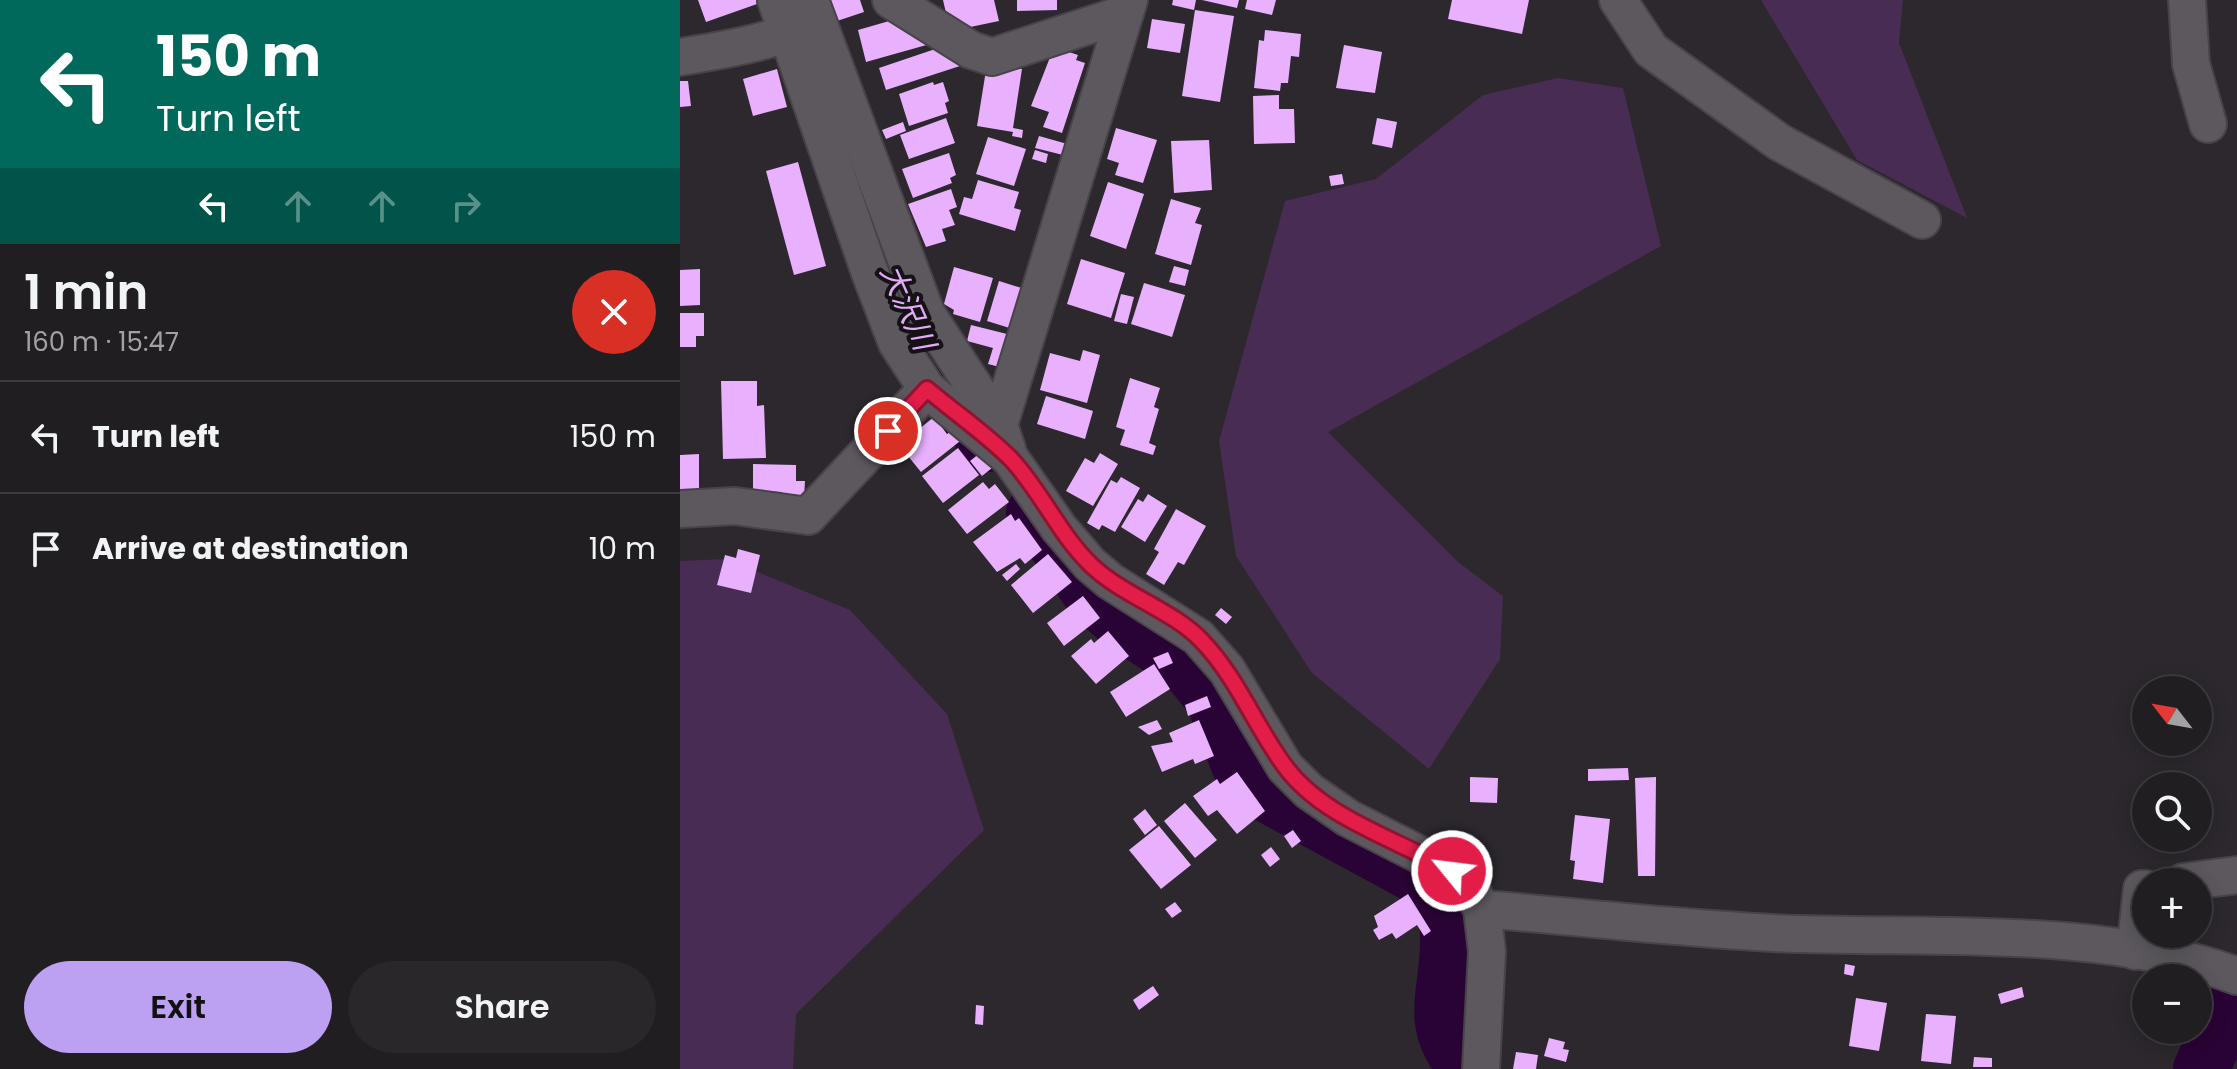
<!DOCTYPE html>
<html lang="en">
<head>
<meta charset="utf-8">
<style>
  :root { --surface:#211e22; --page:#29272a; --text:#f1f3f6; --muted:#a2a2a5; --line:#3e3c40; --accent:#bca0f2 }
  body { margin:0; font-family:Poppins,"Noto Sans JP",sans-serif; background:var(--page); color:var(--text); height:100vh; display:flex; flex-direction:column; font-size:30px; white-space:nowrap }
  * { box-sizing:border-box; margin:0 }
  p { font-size:26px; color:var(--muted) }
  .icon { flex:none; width:44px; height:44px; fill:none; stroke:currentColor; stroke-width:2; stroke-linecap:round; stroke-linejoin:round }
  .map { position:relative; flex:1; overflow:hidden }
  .drawer { display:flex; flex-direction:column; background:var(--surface); width:680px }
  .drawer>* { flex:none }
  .banner { background:#00695c; color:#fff; overflow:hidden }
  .needle { width:52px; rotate:301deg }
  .fabs { position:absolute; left:1452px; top:676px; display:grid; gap:16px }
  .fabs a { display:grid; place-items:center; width:80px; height:80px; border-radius:50%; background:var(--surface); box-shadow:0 4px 20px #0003,0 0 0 2px var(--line); font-size:40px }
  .pin { position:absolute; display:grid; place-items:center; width:68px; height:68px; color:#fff; margin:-34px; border:4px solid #fff; border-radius:50%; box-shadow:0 2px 8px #0007 }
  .me { position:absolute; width:88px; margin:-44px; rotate:299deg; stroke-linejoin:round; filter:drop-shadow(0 0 6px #0008) }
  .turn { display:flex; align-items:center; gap:28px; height:168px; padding:0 24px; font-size:36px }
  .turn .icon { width:104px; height:104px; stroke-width:2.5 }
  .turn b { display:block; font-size:56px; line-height:68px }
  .lanes { display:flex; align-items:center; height:76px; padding:0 24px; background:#0003; justify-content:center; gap:40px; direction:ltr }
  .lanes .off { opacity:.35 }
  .round { display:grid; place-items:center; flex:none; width:84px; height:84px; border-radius:42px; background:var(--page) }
  .overview { display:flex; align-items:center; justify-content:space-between; height:136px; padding:0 24px }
  h1 { font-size:48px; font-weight:600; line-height:60px }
  .action { display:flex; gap:16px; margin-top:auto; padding:16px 24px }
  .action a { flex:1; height:92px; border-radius:48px; background:var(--accent); color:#111; font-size:32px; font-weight:600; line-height:92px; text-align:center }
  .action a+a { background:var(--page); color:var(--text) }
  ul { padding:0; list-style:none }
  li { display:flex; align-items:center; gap:24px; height:112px; padding:0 24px; border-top:2px solid var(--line) }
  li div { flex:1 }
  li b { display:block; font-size:30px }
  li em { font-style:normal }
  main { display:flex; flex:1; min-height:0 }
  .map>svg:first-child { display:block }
</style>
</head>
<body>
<main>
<section class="drawer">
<div class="banner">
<div class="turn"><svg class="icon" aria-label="left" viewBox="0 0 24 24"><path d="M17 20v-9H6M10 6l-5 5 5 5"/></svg><div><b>150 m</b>Turn left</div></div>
<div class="lanes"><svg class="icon" aria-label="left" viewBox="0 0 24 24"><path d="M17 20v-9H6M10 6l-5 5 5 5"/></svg><svg class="icon off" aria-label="ahead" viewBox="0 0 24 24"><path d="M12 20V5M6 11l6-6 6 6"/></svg><svg class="icon off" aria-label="ahead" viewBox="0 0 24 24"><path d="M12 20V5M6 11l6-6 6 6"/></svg><svg class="icon off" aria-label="right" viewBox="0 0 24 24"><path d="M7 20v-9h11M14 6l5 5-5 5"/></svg></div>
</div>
<div class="overview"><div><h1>1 min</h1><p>160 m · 15:47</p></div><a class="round" style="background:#d93025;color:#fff"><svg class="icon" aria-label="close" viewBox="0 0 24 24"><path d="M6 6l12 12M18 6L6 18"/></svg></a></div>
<ul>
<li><svg class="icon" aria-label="left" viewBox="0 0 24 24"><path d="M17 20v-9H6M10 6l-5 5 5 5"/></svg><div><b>Turn left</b></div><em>150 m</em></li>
<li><svg class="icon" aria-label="arrive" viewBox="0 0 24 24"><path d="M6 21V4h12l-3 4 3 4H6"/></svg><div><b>Arrive at destination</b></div><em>10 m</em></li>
</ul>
<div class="action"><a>Exit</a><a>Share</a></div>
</section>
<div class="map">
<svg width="1557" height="1069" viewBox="0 0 1557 1069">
  <rect width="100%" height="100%" fill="#2c282e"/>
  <!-- green -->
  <g fill="#492c53">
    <polygon points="1081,0 1223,0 1219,43 1287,218 1177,160"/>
    <polygon points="878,78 943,88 981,246 648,432 778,562 823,596 820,659 749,769 632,673 556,556 539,441 605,201 696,179 803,95"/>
    <polygon points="46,559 170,610 267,714 304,830 116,1014 113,1069 0,1069 0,561"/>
  </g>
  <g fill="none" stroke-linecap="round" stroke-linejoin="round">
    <!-- river -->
    <g stroke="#290335" stroke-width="56">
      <polyline points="185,194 220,298 254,364 307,444"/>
      <path d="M354,513L413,597L442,623L505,664L534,700L560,767L586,794L734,874L765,902C766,917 769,932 768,946C767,996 747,1027 788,1069"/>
      <polyline points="1521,1069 1557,993"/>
    </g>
  </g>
  <!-- building -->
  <g fill="#e8b0fd">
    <polygon points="18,0 76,0 77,4 26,22"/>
    <polygon points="150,0 180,0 184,12 157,21"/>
    <polygon points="263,0 314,0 319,21 276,30 269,26"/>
    <polygon points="337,0 377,0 377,10 337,11"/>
    <polygon points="493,0 516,0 514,10 492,5"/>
    <polygon points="522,0 559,0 557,8"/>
    <polygon points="567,0 596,0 592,15 565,9"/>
    <polygon points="772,0 849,0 842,34 768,19"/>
    <polygon points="515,10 554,16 540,102 502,96"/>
    <polygon points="230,15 250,44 186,62 178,30"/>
    <polygon points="472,19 505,24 500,53 467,48"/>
    <polygon points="585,30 621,34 619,57 611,56 608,83 601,83 600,91 574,88 579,40 584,41"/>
    <polygon points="273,43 280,66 206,90 199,68"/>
    <polygon points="664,45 702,52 695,93 656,88"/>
    <polygon points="374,47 398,55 396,60 405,63 382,133 363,127 369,112 351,106"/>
    <polygon points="307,64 342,69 333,128 343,130 342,138 332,136 333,132 297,126"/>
    <polygon points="97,69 107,107 73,116 63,79"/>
    <polygon points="0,81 8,81 11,106 0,107"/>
    <polygon points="253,82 254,85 263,82 269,101 265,103 268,113 229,126 219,94"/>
    <polygon points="599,95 599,109 614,109 615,143 574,144 573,96"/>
    <polygon points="266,118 275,143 229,159 220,135"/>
    <polygon points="697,118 717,122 712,148 692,144"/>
    <polygon points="223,122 226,131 206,139 202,130"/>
    <polygon points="436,128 477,140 463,183 435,175 439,163 427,159"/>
    <polygon points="359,136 398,147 395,158 355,148"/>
    <polygon points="308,137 346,149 334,186 296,174"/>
    <polygon points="529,140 532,190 494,193 491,141"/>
    <polygon points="355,150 368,154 366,163 352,159"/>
    <polygon points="269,153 276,175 270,178 272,183 233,198 222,169"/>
    <polygon points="118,162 146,266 114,275 86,171"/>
    <polygon points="662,174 664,184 651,186 649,176"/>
    <polygon points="298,180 339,192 334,208 341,210 335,231 279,214 284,197 292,199"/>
    <polygon points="428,182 464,194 446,249 410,236"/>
    <polygon points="271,189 277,207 269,210 275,225 262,229 266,241 246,247 228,204"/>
    <polygon points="491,199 521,208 515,223 522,225 511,265 475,254"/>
    <polygon points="401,259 445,273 431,318 387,304"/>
    <polygon points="494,266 509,270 505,286 489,282"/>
    <polygon points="274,267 313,278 300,322 273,314 274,310 264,304"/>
    <polygon points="20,269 20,305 0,306 0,270"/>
    <polygon points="319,281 348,290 336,330 307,321"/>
    <polygon points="464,283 505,295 492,337 451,324"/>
    <polygon points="441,294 454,297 447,324 434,321"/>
    <polygon points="0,313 24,313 24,336 16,336 16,347 0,347"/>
    <polygon points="291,325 339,337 331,370 308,364 313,348 287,341"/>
    <polygon points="403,350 420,355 407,403 360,390 370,353 400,361"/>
    <polygon points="450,378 480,388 474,407 479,409 469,443 476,446 473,455 440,445 445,430 436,427"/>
    <polygon points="41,381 77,381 77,406 84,405 86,458 43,459"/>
    <polygon points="366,396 413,411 405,439 357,424"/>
    <polygon points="254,417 267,434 276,428 284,438 241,472 219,445"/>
    <polygon points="278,448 299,475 263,503 242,476"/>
    <polygon points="300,453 312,468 302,476 290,461"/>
    <polygon points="420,453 438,464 413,506 386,491 405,458 414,463"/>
    <polygon points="19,454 19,495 0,495 0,455"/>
    <polygon points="73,464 116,465 116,481 125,481 124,498 101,498 102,492 73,491"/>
    <polygon points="441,477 460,488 435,532 422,525 419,530 407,523 431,480 437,483"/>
    <polygon points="303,482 309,489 315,484 329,502 287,534 268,510"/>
    <polygon points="468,494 487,506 465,542 441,527 458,499 463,502"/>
    <polygon points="496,509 526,526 504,565 498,562 484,585 466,574 479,552 474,549"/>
    <polygon points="331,514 335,521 339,518 362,550 345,564 340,558 317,572 293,542"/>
    <polygon points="58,549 80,555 71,593 37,585 45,555 56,558"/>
    <polygon points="368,554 392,582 353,613 331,585"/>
    <polygon points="336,564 340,569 327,581 322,575"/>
    <polygon points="403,596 420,618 384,646 367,623"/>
    <polygon points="541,608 552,617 546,624 535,615"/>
    <polygon points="428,631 449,656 416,684 391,656 411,639 414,643"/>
    <polygon points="488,652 493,663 479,669 473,658"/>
    <polygon points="474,664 490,689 446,717 430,692"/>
    <polygon points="527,696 531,707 508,716 505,705"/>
    <polygon points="477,720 482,729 469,735 458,727"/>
    <polygon points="519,720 534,756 515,764 513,759 482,772 471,746 493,742 489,733"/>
    <polygon points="948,768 949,780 908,781 908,769"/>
    <polygon points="557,772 585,811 557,834 537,810 528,816 513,796 537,779 540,784"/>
    <polygon points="790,777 818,778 817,803 790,802"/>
    <polygon points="976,777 975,876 958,876 955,778"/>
    <polygon points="505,803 537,840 515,858 484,821"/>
    <polygon points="465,809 477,825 465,835 453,819"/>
    <polygon points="895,815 930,819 923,883 893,879 895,861 890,860"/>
    <polygon points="479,826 511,865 481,889 449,850"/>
    <polygon points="613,830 621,841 612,848 604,836"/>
    <polygon points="591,847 600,859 590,867 581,855"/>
    <polygon points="728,894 751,931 744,936 737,925 716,939 712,933 699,940 693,930 698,927 694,916"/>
    <polygon points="495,902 502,911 492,918 485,909"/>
    <polygon points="1165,964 1175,966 1173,976 1164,974"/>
    <polygon points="473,986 479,995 459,1010 453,1000"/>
    <polygon points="1342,987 1344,997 1321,1004 1318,994"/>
    <polygon points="1176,998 1207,1003 1199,1051 1169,1046"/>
    <polygon points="296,1005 304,1006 303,1025 295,1024"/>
    <polygon points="1246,1014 1276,1016 1271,1064 1241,1061"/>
    <polygon points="869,1038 885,1042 883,1049 889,1050 886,1062 864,1056"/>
    <polygon points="836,1052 858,1055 856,1069 833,1069"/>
    <polygon points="1294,1057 1312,1058 1312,1067 1293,1067"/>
  </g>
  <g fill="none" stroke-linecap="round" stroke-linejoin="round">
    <defs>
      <g id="minor">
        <polyline points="96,0 189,270 217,343 247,389 330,458 379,528 410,564 430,581 518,637 547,670 605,767 629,791 668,818 772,871 791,890 802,909 807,951 801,1069"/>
        <polyline points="130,0 246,313 319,425 327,449"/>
        <polyline points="211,0 291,50 312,57 444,14"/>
        <polyline points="938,0 971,50 1099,142 1242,220"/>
        <polyline points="1507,0 1511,64 1528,124"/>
        <path d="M0,57C43,50 88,43 128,25"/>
        <polyline points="319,425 449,0"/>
        <polyline points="0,509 55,506 128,516 247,389"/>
        <polyline points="1503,882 1557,875"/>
        <path d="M802,909C899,917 996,928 1093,933C1239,940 1420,924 1557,976"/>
        <polyline points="1455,951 1462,889 1466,889"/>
      </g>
    </defs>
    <!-- minor casing -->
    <use href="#minor" stroke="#474348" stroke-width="40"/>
    <!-- minor -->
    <use href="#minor" stroke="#5c585e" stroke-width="36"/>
  </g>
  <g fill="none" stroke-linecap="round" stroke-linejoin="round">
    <defs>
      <path id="route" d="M208,431L247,389C274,412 306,434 331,459C361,491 379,534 411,565C442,595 492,610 521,640C557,677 574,724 604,765C642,818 717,839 772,871"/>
    </defs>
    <!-- route casing -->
    <use href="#route" stroke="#92132f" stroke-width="20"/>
    <!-- route -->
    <use href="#route" stroke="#e11d48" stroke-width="14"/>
  </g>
  <g text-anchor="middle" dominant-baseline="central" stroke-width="8" stroke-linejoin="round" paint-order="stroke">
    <!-- water labels -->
    <g font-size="30" font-style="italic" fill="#e2abf7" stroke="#141214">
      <text transform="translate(228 307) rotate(66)">大沢川</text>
    </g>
  </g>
</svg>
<div class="fabs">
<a><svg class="needle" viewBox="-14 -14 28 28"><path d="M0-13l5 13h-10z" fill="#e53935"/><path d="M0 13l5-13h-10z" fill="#a2a2a5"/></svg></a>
<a><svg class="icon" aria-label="search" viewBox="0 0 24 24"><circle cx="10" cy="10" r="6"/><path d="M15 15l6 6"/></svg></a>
<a>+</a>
<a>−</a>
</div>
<div class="pin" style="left:208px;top:431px;background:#d93025"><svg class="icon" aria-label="arrive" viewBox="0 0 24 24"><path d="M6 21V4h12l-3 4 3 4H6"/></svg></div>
<svg class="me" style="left:772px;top:871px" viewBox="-20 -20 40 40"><circle r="17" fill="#e11d48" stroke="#fff" stroke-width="3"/><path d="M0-11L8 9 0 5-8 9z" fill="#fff"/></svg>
</div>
</main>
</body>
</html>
